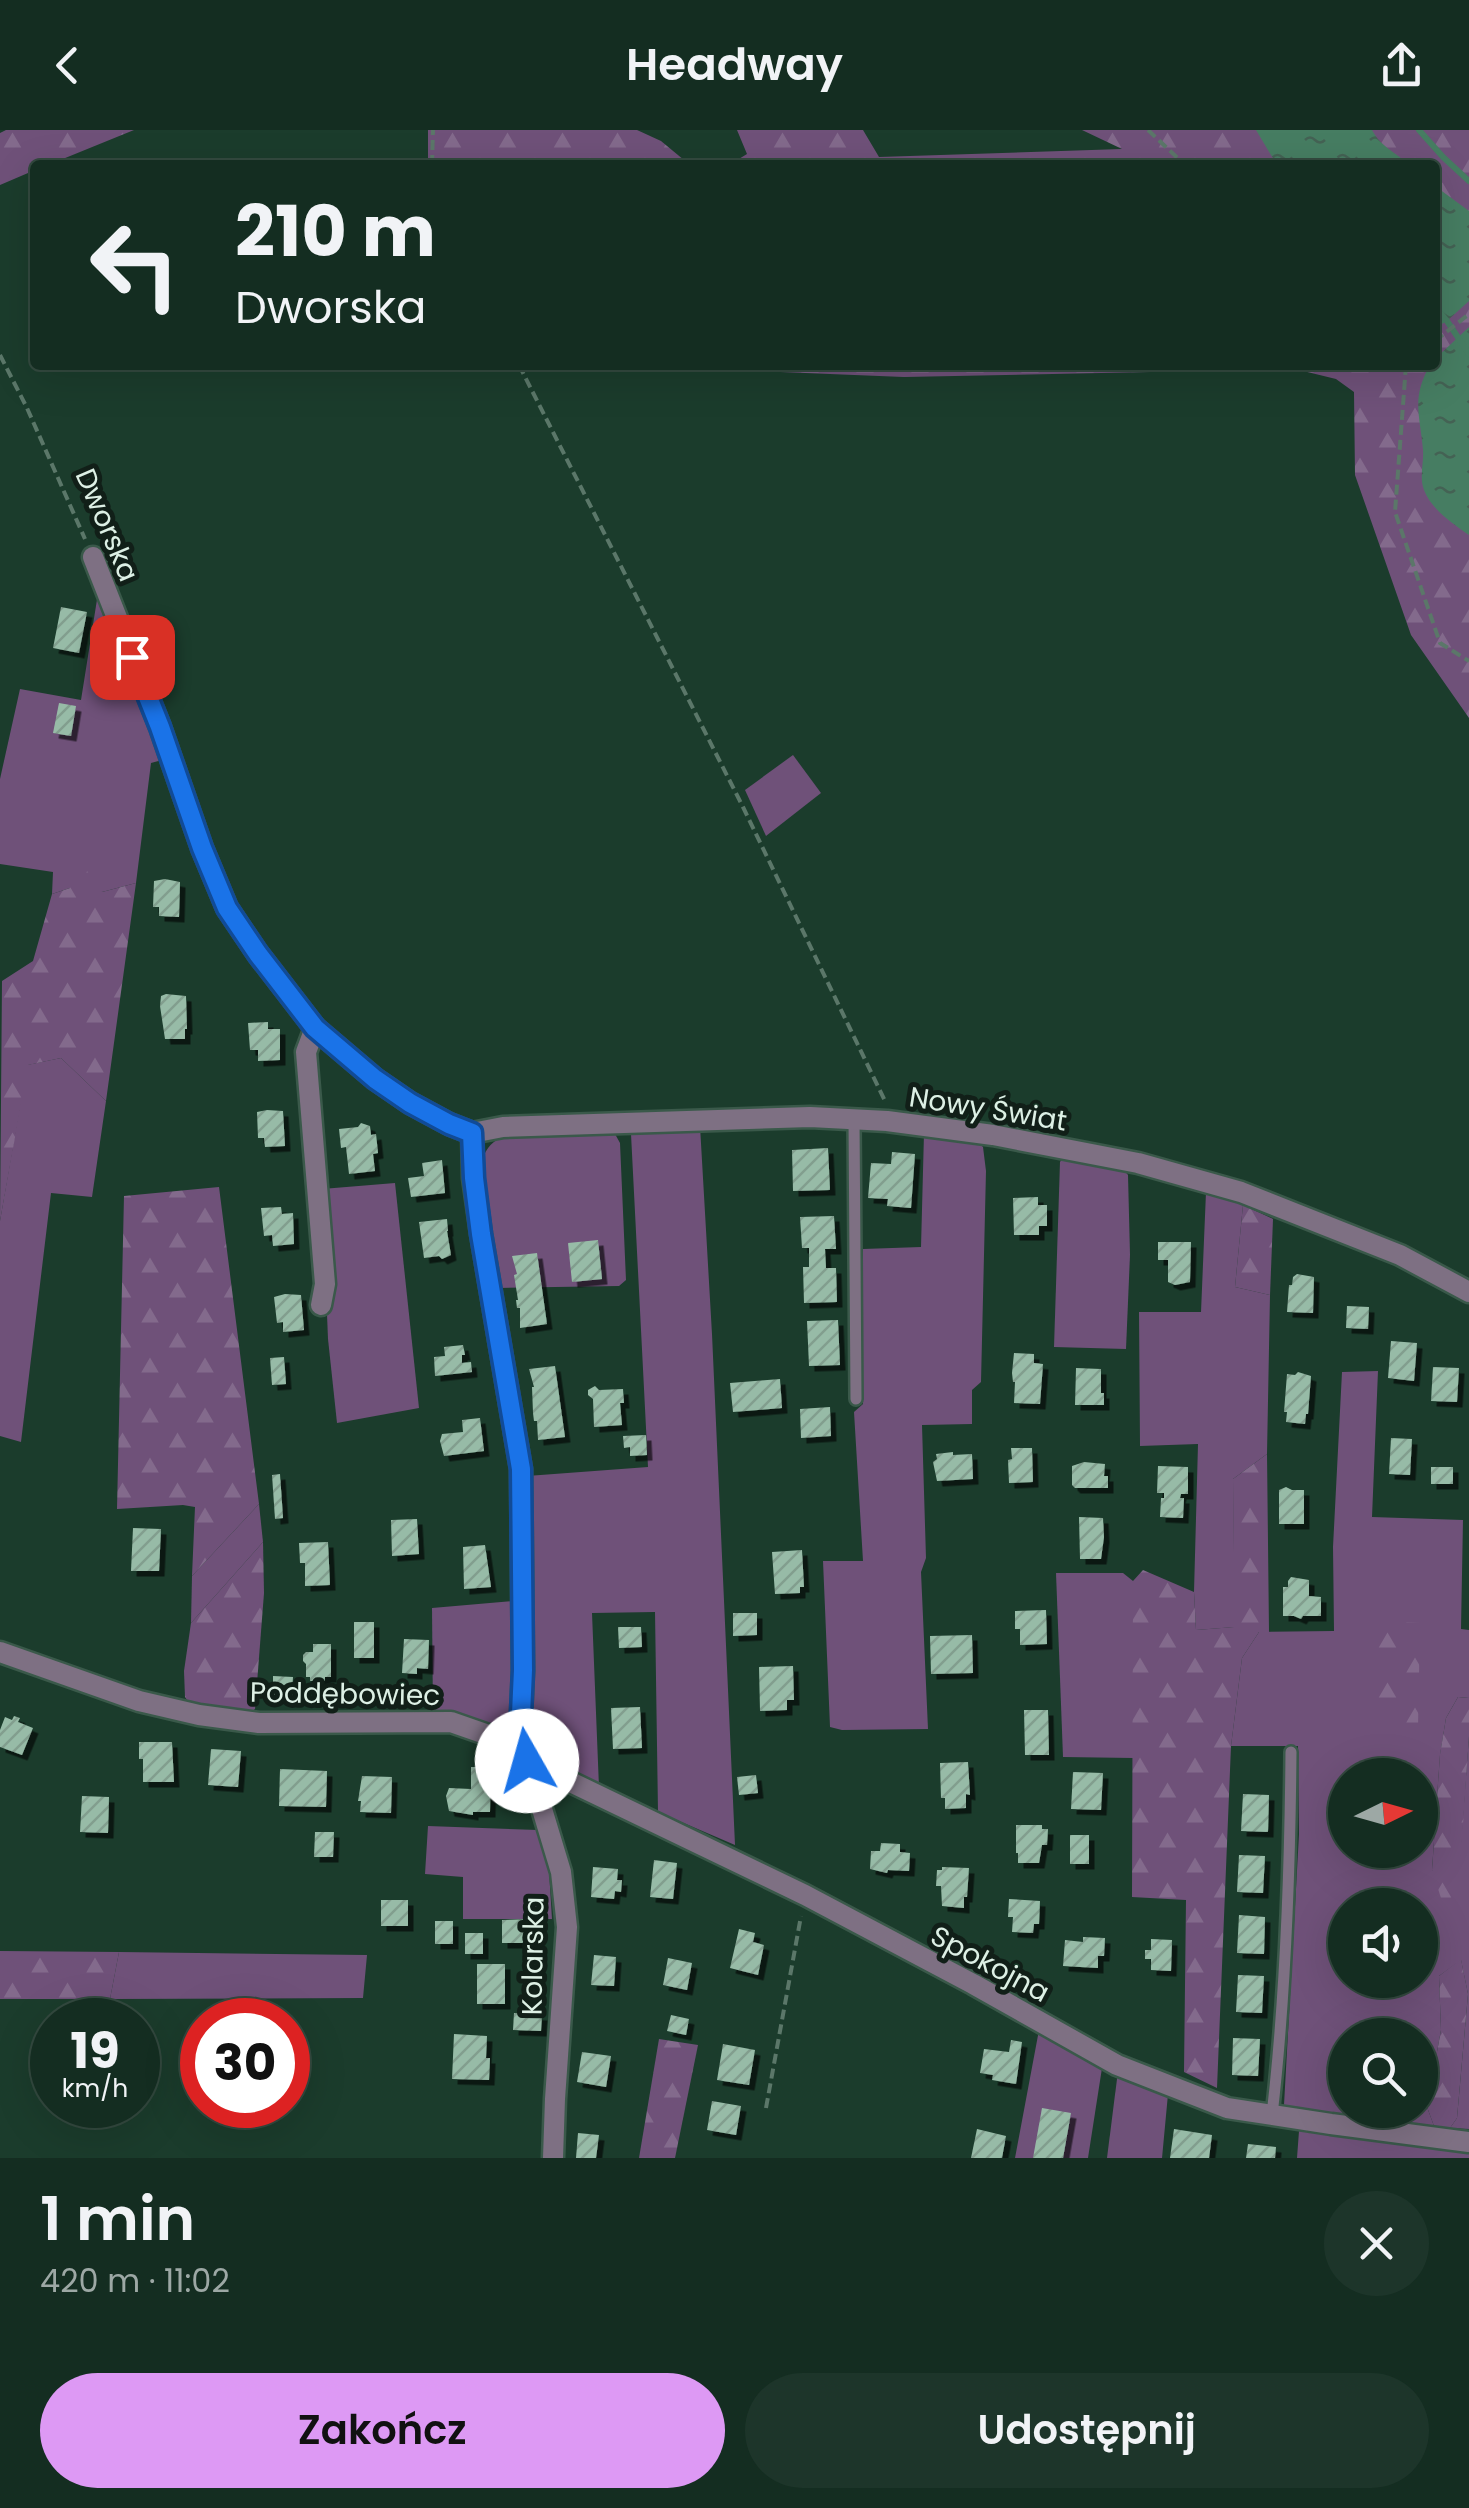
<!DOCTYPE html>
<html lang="pl">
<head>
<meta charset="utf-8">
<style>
  :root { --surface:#142d21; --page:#1d352a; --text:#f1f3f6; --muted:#9da8a5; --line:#33493f; --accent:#dd99f4 }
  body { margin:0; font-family:Poppins,sans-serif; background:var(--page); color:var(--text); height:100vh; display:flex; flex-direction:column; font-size:38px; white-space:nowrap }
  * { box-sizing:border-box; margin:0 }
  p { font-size:32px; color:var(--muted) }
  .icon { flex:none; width:55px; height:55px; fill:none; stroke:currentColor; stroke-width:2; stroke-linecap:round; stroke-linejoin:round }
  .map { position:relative; height:2028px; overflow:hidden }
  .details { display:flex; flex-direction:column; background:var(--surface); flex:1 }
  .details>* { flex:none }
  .hud { position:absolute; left:30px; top:30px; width:1410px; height:210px; border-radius:10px; box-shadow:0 10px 40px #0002,0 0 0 2px var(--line); background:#142d21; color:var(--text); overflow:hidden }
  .needle { width:65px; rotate:85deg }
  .fabs { position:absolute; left:1328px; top:1628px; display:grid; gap:20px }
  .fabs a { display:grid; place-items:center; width:110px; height:110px; border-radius:50%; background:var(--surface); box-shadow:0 10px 40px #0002,0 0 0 2px var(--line); font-size:50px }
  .speed { position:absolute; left:30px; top:1868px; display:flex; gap:20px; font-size:50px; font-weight:700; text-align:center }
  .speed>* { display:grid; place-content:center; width:130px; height:130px; border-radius:50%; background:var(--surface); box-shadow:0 10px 40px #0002,0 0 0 2px var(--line); line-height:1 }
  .speed small { font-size:25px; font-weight:400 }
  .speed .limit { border:15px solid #d22; background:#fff; color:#111 }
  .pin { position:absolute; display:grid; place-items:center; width:85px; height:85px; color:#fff; margin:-42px; border-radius:20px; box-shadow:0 5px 15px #0006 }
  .me { position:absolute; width:110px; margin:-55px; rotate:353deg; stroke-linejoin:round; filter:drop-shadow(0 0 8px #0008) }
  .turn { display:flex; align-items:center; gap:35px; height:210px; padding:0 40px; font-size:45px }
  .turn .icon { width:130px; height:130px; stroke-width:2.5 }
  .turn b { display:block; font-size:70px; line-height:85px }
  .round { display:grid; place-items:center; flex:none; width:105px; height:105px; border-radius:52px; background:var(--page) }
  .summary { display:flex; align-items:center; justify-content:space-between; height:170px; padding:0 40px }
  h1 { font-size:60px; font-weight:600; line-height:75px }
  .cta { display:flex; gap:20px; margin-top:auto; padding:20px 40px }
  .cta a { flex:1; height:115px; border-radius:60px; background:var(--accent); color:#111; font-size:40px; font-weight:600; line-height:115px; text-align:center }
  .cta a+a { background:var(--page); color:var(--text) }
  header { display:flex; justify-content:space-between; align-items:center; height:130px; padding:0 40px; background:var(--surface); font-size:45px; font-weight:600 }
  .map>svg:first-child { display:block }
</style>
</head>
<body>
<header><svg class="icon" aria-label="back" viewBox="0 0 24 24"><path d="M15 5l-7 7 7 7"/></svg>Headway<svg class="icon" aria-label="share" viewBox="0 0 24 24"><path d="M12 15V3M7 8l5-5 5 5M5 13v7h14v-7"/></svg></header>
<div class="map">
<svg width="1469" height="2028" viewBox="0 0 1469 2028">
  <defs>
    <pattern id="forest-firs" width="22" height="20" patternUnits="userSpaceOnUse" patternTransform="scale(2.5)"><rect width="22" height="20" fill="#6f5179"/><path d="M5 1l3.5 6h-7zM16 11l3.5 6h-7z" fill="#836a8c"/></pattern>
    <pattern id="water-ripples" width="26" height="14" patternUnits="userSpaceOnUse" patternTransform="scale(2.5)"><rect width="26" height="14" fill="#467d62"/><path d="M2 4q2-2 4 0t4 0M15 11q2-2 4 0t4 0" fill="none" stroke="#446254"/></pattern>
    <pattern id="building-hatch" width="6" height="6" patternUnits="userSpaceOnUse" patternTransform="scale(2.5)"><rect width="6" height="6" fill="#97bba7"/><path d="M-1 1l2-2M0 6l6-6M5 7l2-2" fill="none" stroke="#829e8e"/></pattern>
    <filter id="shadow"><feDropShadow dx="5.5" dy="5.5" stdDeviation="0" flood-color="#0009"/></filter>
  </defs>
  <rect width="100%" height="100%" fill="#1b3c2c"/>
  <!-- green -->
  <g fill="#6f5179" fill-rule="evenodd">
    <polygon points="99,457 162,630 151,633 136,753 102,762 70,758 52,764 53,742 0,734 0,649 20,559 81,570"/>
    <polygon points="793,625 821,663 766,706 745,660"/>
    <polygon points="61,928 106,971 92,1067 51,1063 21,1312 0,1306 0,1091 27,935"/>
    <polygon points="700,996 712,1204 735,1715 658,1682 655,1482 592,1483 599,1657 541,1628 528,1612 527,1346 648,1337 631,1004 637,1001"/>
    <path d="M607,1001L615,1004L620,1013L626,1150L619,1156L498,1158C493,1129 472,1049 484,1025C489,1014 497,1009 507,1004Z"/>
    <polygon points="924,1003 977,1011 983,1017 986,1041 981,1252 972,1260 972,1294 922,1295 926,1428 921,1442 928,1599 842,1600 830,1597 823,1431 863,1431 854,1282 863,1274 863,1119 921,1117"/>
    <polygon points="1064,1026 1123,1039 1128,1045 1130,1125 1126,1219 1054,1217 1060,1032"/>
    <polygon points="395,1053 419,1278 337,1293 328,1209 322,1059"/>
    <polygon points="1206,1062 1243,1075 1235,1157 1270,1165 1267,1324 1233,1349 1235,1497 1196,1500 1194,1462 1198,1314 1140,1316 1139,1182 1201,1182"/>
    <path d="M1378,1241L1372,1387L1463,1390L1461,1499L1469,1500V1568L1458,1567L1446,1588L1440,1625L1432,1740L1457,1767L1469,1606V1999L1450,1998L1457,1988L1468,1864L1461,1830L1439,1846L1441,1900L1427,1977L1434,1996L1374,1991L1284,1975L1299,1704L1298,1616H1231L1242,1528L1259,1502L1334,1501L1333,1417L1342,1242ZM1345,1645H1420V1720H1345ZM1345,1775H1420V1850H1345ZM1345,1905H1420V1980H1345Z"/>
    <polygon points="259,1374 263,1412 191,1493 192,1446"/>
    <polygon points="1056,1443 1123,1443 1133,1451 1133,1628 1063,1627"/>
    <polygon points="514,1471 513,1587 507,1598 500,1600 433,1585 432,1478"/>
    <polygon points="428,1696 538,1700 549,1740 552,1789 463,1789 463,1747 425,1744"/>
    <polygon points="119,1822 367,1825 363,1868 110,1869"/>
    <polygon points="1039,1900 1102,1938 1088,2028 1015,2028"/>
    <polygon points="1118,1941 1168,1964 1162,2028 1107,2028"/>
    <polygon points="1299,2001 1401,2014 1469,2021 1469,2028 1297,2028"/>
  </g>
  <!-- forest -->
  <g fill="url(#forest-firs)">
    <polygon points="6,0 134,0 48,35 35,35 35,40 0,55 0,3"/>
    <polygon points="428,0 637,0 661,11 690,35 428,35"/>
    <polygon points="737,0 863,0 879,27 1122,19 1082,0 1469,0 1469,588 1411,505 1355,345 1354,262 1336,249 1295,239 904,247 686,238 527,235 1435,235 1435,35 729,35 747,24"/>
    <polygon points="87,741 102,762 136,753 106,971 61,928 28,935 0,1091 2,851 33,831 52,764 70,758"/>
    <polygon points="219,1057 259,1374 192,1446 195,1377 183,1375 117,1379 124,1066"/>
    <polygon points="1243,1075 1273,1089 1270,1165 1235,1157"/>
    <polygon points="1267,1324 1269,1502 1259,1502 1242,1528 1231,1616 1217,1958 1184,1942 1186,1770 1132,1767 1133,1451 1143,1440 1194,1462 1196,1500 1234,1497 1233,1349"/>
    <polygon points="263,1412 264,1463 255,1579 245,1587 192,1577 185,1567 184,1541 191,1493"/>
    <polygon points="1373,1491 1420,1493 1418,1597 1375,1598"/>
    <polygon points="1458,1567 1469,1568 1469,1606 1458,1768 1441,1768 1432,1740 1440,1624 1446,1588"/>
    <polygon points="0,1821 119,1822 110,1869 0,1869"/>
    <polygon points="1461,1829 1468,1864 1457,1988 1450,1998 1434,1996 1427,1977 1441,1900 1439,1846"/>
    <polygon points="659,1909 698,1915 675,2028 639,2028"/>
  </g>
  <!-- water -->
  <g fill="url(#water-ripples)">
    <path d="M1256,0H1372C1381,17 1395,22 1410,35H1277Z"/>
    <polygon points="1435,56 1469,81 1469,171 1447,191 1435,198"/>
    <path d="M1469,197V405C1453,394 1431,379 1424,360C1419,347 1424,333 1423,320C1420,285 1411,268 1430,235H1435V229Z"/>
  </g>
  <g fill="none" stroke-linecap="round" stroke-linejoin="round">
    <!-- stream -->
    <g stroke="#467d62" stroke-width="6">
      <polyline points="1419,0 1443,27 1469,51"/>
      <polyline points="1435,176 1447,191 1469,224"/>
    </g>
  </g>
  <!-- building -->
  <g fill="url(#building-hatch)" filter="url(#shadow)">
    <polygon points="61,477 87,482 79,523 53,518"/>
    <polygon points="59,573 76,576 71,606 53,603"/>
    <polygon points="165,749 180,752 179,787 159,786 159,777 153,777 154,751"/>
    <polygon points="166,864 186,866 187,899 185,899 185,909 165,909 160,876 161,866"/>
    <polygon points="268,892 268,899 280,899 280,930 258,931 258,920 250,920 248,893"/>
    <polygon points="267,980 283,981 285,1016 265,1017 264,1008 258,1008 257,982"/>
    <polygon points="361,993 370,996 371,1005 376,1004 378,1023 373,1024 375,1041 349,1044 346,1017 341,1018 339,999 358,997"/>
    <polygon points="828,1018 830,1060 793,1061 792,1020"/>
    <polygon points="892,1022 915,1024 911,1078 887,1076 888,1069 868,1068 871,1033 891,1034"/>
    <polygon points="442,1030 445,1063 411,1067 408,1048 424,1046 422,1033"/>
    <polygon points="1038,1067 1038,1075 1047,1075 1047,1096 1039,1096 1039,1105 1014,1105 1013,1068"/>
    <polygon points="281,1077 282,1084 293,1083 294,1114 273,1116 272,1105 264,1106 261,1078"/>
    <polygon points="834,1086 836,1119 825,1119 826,1138 836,1138 837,1172 804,1173 803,1137 809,1137 809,1118 802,1118 800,1087"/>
    <polygon points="447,1089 448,1101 447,1101 451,1125 442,1129 439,1126 424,1128 419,1092"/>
    <polygon points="598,1110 602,1149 572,1152 568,1113"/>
    <polygon points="1158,1112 1191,1112 1190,1152 1175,1155 1168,1152 1168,1130 1158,1130"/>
    <polygon points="537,1123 547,1194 520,1198 520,1178 517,1178 516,1170 518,1170 514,1145 517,1144 512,1126"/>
    <polygon points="1297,1144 1314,1147 1313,1183 1287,1182 1289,1155 1292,1155 1293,1147"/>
    <polygon points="285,1164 301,1165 304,1200 283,1202 283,1192 277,1193 274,1167"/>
    <polygon points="1347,1176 1369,1177 1368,1199 1346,1198"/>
    <polygon points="838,1190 840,1235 809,1236 807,1191"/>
    <polygon points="1391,1211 1417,1213 1414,1251 1388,1248"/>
    <polygon points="463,1215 465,1225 462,1225 462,1233 471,1232 472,1242 435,1246 434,1227 445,1226 444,1217"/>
    <polygon points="1014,1223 1034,1224 1034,1233 1043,1234 1040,1274 1014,1273 1015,1252 1013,1252 1012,1243"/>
    <polygon points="284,1227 286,1254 272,1255 270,1228"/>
    <polygon points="555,1236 565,1307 538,1310 537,1291 534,1291 533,1283 532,1257 534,1257 529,1239"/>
    <polygon points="1433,1237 1459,1238 1457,1272 1431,1271"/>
    <polygon points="1076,1238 1101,1239 1101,1263 1104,1263 1104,1275 1075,1275"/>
    <polygon points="1298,1242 1311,1246 1308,1284 1306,1284 1305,1294 1286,1292 1287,1282 1284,1282 1287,1244 1295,1245"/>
    <polygon points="780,1249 782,1278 733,1282 730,1253"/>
    <polygon points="595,1256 599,1260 623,1259 624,1273 620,1273 622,1295 594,1297 593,1269 588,1265 588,1260"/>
    <polygon points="830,1277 831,1306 801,1308 800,1279"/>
    <polygon points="480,1288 484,1321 444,1326 440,1311 442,1304 463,1302 462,1290"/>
    <polygon points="646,1305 647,1325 630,1326 630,1317 624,1318 623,1306"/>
    <polygon points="1391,1308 1412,1309 1410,1345 1389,1344"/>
    <polygon points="1011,1318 1032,1318 1033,1352 1009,1353 1008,1330 1012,1329"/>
    <polygon points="953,1322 953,1325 972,1324 973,1349 937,1351 933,1332 937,1329 936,1324"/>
    <polygon points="1084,1332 1105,1334 1104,1346 1108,1346 1108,1358 1075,1358 1072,1355 1072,1336"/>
    <polygon points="1158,1336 1188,1337 1188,1364 1181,1364 1180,1368 1184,1368 1183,1388 1160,1387 1161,1368 1164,1368 1164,1363 1157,1363"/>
    <rect x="1431" y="1337" width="22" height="17"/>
    <polygon points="280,1344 283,1388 275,1389 272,1345"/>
    <polygon points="1286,1357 1292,1360 1304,1360 1304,1394 1279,1394 1279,1360"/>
    <polygon points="1079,1387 1103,1388 1104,1407 1101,1429 1080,1429"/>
    <polygon points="417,1389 419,1424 392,1426 391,1390"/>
    <polygon points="133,1398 161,1399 159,1441 131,1441"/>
    <polygon points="328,1412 330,1455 305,1456 305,1433 300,1433 299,1413"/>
    <polygon points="485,1415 491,1457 464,1459 463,1417"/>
    <polygon points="802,1420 804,1457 800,1457 800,1463 775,1464 772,1422"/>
    <polygon points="1291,1447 1309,1450 1309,1466 1321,1467 1321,1486 1303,1486 1301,1489 1294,1486 1283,1486 1283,1457 1288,1457 1288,1451"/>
    <polygon points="1046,1480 1047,1514 1020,1515 1020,1499 1015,1499 1015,1481"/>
    <polygon points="733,1483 757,1483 757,1505 733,1506"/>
    <rect x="354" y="1492" width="20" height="36"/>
    <polygon points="618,1497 641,1497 642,1517 619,1518"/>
    <polygon points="972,1505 973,1543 931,1544 930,1506"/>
    <polygon points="404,1509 429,1510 428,1539 417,1538 417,1544 402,1543"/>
    <polygon points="313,1514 331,1514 331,1547 325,1547 325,1551 310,1551 310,1547 306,1547 306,1534 303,1531 303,1525 306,1522 313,1522"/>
    <polygon points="793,1536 794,1570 787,1570 787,1580 760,1581 759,1537"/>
    <polygon points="273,1546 293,1547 292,1566 273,1565"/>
    <polygon points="640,1577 642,1618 613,1619 611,1578"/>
    <polygon points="1024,1580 1048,1580 1049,1625 1025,1625"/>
    <polygon points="14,1586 20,1588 18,1592 33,1598 22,1625 0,1617 0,1600 5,1587 12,1590"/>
    <polygon points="139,1612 172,1612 174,1652 143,1652 143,1629 139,1629"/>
    <polygon points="211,1619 241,1621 238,1657 208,1655"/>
    <polygon points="968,1632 970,1665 966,1664 966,1678 945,1679 945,1668 941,1668 940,1633"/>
    <polygon points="471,1637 491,1637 490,1682 473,1682 473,1685 449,1681 446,1666 449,1658 471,1659"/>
    <polygon points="280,1639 327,1641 326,1677 279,1676"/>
    <polygon points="1073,1642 1103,1643 1101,1680 1071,1679"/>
    <polygon points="756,1645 758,1663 739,1665 737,1647"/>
    <polygon points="362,1646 392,1647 391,1683 360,1682 361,1671 358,1671"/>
    <polygon points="1243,1664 1269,1665 1268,1702 1241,1701"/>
    <polygon points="82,1666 109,1667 108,1703 80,1702"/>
    <polygon points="1016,1695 1042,1695 1042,1699 1048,1699 1047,1715 1042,1715 1039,1733 1018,1733 1018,1723 1016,1723"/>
    <polygon points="315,1702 334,1702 333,1727 314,1727"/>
    <rect x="1070" y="1705" width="19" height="29"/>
    <polygon points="881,1713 900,1714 900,1722 910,1723 909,1741 888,1740 887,1743 870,1739 871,1721 880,1721"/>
    <polygon points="1239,1725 1265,1726 1263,1763 1237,1762"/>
    <polygon points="654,1730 677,1733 673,1769 650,1767"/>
    <polygon points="593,1737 618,1739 617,1750 622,1750 621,1762 615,1761 614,1769 591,1767"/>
    <polygon points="942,1737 969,1738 967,1767 964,1767 964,1778 942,1776 941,1756 936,1756 937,1740 942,1740"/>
    <polygon points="1009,1769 1040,1771 1039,1794 1034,1794 1033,1803 1012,1802 1013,1787 1008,1787"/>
    <rect x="381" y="1770" width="27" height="26"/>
    <polygon points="1239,1785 1265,1787 1264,1824 1237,1823"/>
    <polygon points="530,1789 530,1813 502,1813 502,1790"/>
    <rect x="435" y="1791" width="18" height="23"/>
    <polygon points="739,1799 755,1803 753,1812 764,1815 758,1845 730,1838"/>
    <rect x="465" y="1803" width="18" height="21"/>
    <polygon points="1083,1807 1105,1808 1104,1826 1098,1826 1098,1838 1063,1836 1065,1810 1083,1812"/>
    <polygon points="1151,1809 1172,1810 1171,1841 1151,1840 1151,1829 1145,1829 1145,1820 1151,1820"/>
    <polygon points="594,1825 616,1827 614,1856 591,1855"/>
    <polygon points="668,1828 692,1833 687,1860 663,1855"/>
    <rect x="477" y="1834" width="28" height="40"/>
    <polygon points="1238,1845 1264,1846 1262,1883 1236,1882"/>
    <polygon points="514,1883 542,1885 541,1901 513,1900"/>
    <polygon points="671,1885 689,1889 686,1905 667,1901"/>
    <polygon points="454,1904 487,1906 486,1928 490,1928 489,1950 452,1949"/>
    <polygon points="1233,1908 1260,1909 1258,1946 1232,1945"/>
    <polygon points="1011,1910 1022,1912 1016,1954 992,1950 993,1945 980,1943 984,1919 1009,1922"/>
    <polygon points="723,1914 755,1920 749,1955 717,1950"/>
    <polygon points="582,1922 611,1926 606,1957 577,1952"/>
    <polygon points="712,1971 741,1976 736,2005 707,2000"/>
    <polygon points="1042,1978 1071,1983 1063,2028 1033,2028"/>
    <polygon points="977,1999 1006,2006 1002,2028 971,2028"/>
    <polygon points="1174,1999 1212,2005 1209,2028 1170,2028"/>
    <polygon points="578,2003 599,2005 596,2028 576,2028"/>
    <polygon points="1248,2014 1276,2017 1275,2028 1246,2028"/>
  </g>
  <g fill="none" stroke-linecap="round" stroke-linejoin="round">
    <defs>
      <g id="service">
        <polyline points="854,989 856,1269"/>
        <path d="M1272,1985C1286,1864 1290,1743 1291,1622"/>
      </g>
      <g id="minor">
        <polyline points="93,427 160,597 202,718 227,778 258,824 315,898 375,949 410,973 449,994 472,1003"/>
        <polyline points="315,898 306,922 325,1154 321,1175"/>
        <polyline points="472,1003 473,1048 481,1104 521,1339 523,1541 520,1606 561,1742 567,1797 555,1969 553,2028"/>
        <polyline points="472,1003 503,997 810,987 887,991 993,1005 1138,1033 1241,1062 1400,1125 1469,1162"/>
        <polyline points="0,1522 139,1571 199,1585 259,1593 451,1592 494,1607 513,1618 527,1631 805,1765 973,1854 1117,1935 1227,1978 1331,1994 1469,2012"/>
      </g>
    </defs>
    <!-- service casing -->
    <use href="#service" stroke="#3a594a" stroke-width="16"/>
    <!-- minor casing -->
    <use href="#minor" stroke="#3a594a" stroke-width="25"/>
    <!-- path -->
    <g stroke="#5b7769" stroke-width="4" stroke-dasharray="10 5" stroke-linecap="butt">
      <polyline points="1148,0 1185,35"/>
      <polyline points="432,35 433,0"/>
      <polyline points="1435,211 1469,184"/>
      <polyline points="0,225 27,278 85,409"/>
      <polyline points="519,235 743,677 885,971"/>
      <polyline points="1406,235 1395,382 1440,513 1469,531"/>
      <polyline points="766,1978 801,1786"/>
    </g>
    <!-- service -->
    <use href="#service" stroke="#7e7083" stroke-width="11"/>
    <!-- minor -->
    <use href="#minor" stroke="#7e7083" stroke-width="20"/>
  </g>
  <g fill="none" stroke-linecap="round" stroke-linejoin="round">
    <defs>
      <polyline id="route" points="132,527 160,597 202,718 227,778 258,824 315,898 375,949 410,973 449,994 472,1003 474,1048 481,1104 521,1339 523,1540 520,1606 527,1631"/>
    </defs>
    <!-- route casing -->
    <use href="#route" stroke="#114b97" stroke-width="25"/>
    <!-- route -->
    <use href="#route" stroke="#1a73e8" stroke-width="18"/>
  </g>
  <g text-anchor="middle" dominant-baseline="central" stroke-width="10" stroke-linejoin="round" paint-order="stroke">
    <!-- street labels -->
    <g font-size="28" fill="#ddf0e5" stroke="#111f18">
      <text transform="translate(107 395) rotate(67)">Dworska</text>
      <text transform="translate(988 979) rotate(9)">Nowy Świat</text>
      <text transform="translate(345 1564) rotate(1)">Poddębowiec</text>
      <text transform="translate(533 1826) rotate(-89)">Kolarska</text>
      <text transform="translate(990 1834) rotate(28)">Spokojna</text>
    </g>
  </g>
</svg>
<div class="fabs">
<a><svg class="needle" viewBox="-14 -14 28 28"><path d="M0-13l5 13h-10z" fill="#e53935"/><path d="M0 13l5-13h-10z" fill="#9da8a5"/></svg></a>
<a><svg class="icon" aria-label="sound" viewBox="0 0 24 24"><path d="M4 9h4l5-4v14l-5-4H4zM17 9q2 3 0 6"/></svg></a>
<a><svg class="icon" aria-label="search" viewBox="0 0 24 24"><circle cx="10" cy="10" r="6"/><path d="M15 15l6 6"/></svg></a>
</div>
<div class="speed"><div>19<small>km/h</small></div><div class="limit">30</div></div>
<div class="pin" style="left:132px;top:527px;background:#d93025"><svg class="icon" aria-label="arrive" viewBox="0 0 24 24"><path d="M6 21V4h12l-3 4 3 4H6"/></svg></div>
<svg class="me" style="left:527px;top:1631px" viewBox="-20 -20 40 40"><circle r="19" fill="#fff"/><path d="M0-13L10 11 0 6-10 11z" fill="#1a73e8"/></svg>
<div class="hud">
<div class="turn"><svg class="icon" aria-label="left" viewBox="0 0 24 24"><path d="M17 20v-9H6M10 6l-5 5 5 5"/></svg><div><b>210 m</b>Dworska</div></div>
</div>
</div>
<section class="details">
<div class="summary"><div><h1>1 min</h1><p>420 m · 11:02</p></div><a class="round"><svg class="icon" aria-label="close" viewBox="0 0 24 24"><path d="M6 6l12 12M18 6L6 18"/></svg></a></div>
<div class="cta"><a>Zakończ</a><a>Udostępnij</a></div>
</section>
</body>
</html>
